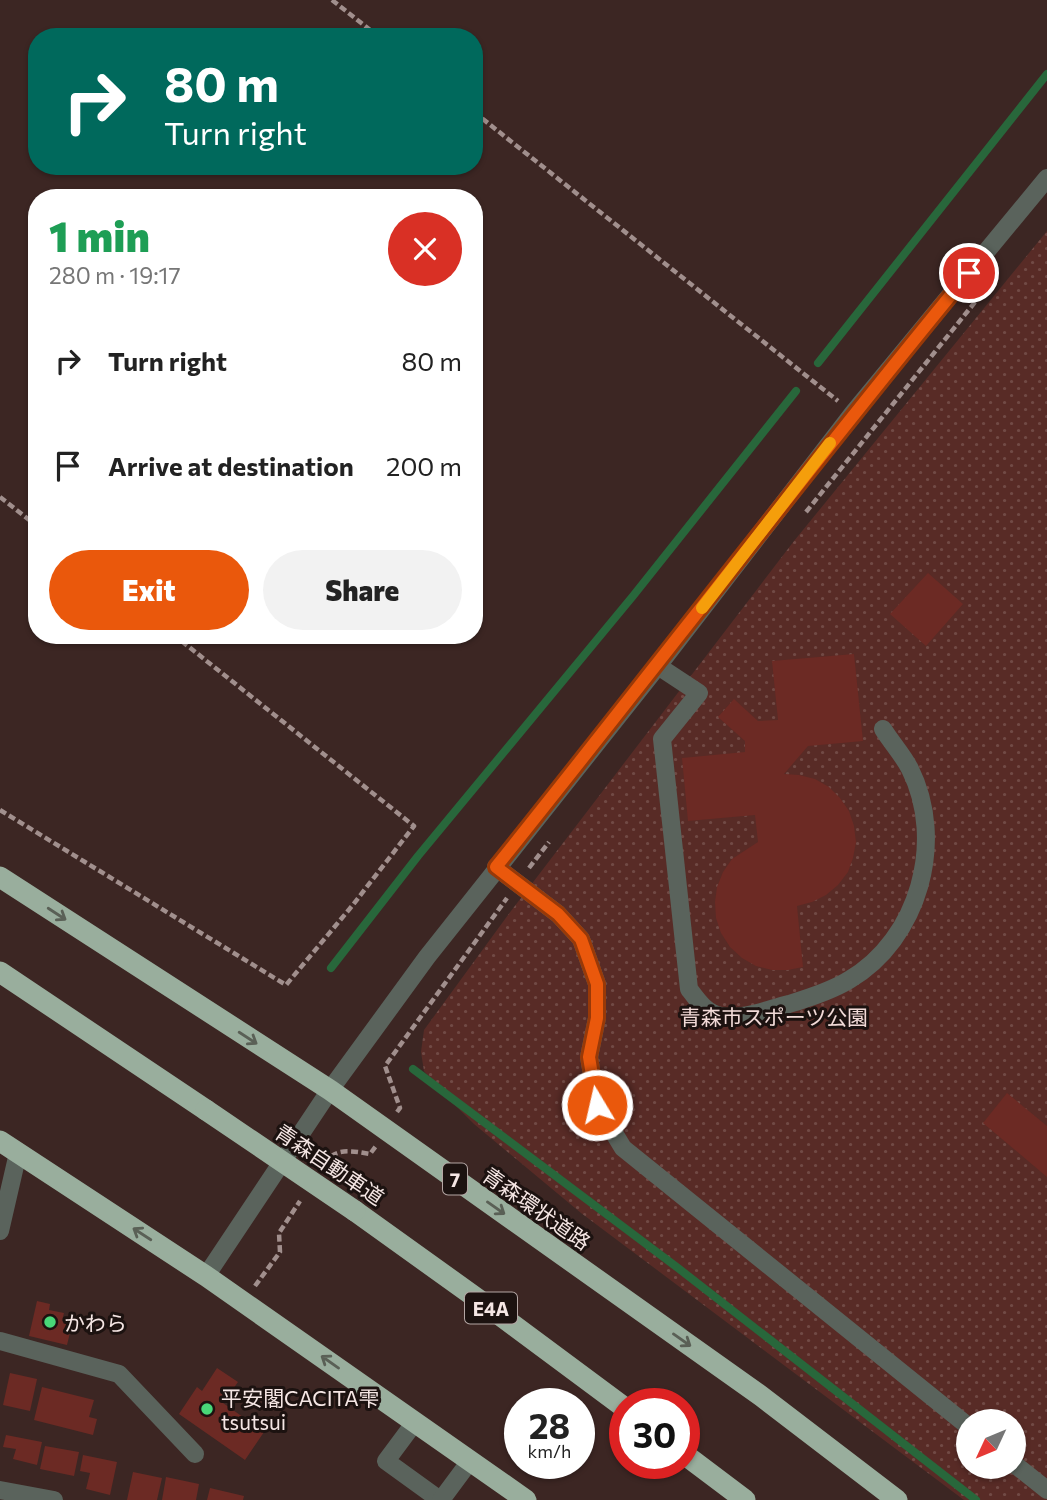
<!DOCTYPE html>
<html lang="en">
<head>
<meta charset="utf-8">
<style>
  :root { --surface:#fff; --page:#f2f2f2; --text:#222; --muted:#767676; --accent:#ea580c }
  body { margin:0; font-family:Commissioner,"Noto Sans JP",sans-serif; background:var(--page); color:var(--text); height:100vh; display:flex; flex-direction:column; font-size:26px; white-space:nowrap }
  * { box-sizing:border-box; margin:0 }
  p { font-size:23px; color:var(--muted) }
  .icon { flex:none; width:38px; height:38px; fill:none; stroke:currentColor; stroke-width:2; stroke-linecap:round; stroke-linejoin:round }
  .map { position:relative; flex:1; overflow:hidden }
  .drawer { position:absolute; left:28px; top:189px; width:455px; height:455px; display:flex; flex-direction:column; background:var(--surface); border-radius:28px; box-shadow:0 2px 5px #0004 }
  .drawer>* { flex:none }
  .top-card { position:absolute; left:28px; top:28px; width:455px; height:147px; border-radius:28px; box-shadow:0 2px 5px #0004; background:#00695c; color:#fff; overflow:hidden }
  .needle { width:46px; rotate:226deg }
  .buttons { position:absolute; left:956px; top:1409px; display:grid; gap:14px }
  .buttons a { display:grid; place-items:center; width:70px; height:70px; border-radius:50%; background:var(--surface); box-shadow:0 2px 5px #0004; font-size:35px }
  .speed { position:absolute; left:504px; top:1388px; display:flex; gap:14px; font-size:35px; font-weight:700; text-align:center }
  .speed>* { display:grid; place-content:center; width:91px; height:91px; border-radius:50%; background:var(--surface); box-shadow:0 2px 5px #0004; line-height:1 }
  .speed small { font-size:18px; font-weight:400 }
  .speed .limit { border:10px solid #d22; background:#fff; color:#111 }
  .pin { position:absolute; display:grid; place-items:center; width:60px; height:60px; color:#fff; margin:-30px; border:4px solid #fff; border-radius:50%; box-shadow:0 2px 7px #0007 }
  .me { position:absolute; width:77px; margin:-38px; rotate:351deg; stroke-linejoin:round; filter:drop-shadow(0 0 5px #0008) }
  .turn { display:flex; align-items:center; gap:24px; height:147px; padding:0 21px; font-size:32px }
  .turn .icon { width:91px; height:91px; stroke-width:2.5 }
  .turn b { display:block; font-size:49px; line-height:60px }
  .round { display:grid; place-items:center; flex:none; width:74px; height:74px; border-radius:37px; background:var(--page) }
  .head { display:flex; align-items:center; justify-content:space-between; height:119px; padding:0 21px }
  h1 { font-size:42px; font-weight:800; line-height:52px; color:#1e9e55 }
  .primary-button { display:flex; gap:14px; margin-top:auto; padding:14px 21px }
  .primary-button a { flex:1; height:80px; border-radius:42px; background:var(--accent); color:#fff; font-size:28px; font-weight:800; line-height:80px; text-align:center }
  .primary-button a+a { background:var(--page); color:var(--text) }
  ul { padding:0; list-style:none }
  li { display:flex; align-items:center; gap:21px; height:105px; padding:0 21px }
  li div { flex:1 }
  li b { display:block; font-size:26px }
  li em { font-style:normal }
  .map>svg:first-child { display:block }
</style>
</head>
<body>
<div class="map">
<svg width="1047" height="1500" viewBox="0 0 1047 1500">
  <defs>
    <pattern id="park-dots" width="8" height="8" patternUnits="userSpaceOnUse" patternTransform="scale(1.75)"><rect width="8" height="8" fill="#582b26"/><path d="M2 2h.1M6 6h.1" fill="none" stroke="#714a45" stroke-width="1.8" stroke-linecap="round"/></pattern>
  </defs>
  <rect width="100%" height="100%" fill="#3c2623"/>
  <!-- park -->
  <path fill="url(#park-dots)" fill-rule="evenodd" d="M1047,231V1500H964L581,1213L474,1124L440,1090L424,1071L421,1052L424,1030L511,911L794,541ZM968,1421H1013V1466H968Z"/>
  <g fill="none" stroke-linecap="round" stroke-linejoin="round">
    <!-- stream -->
    <g stroke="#28673b" stroke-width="8">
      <polyline points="818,363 1047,74"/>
      <polyline points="331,968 418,856 633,596 796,391"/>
      <polyline points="413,1069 678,1268 976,1500"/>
    </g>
  </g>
  <!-- building -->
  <g fill="#6c2a24">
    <polygon points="928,573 963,604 926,646 890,614"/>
    <polygon points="854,654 863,741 808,746 784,774 799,775 815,779 829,787 840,798 849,811 854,826 856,842 853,858 848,872 838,885 826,895 812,902 797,906 803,967 788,970 772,970 756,966 742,958 730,947 721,933 716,918 715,902 717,887 723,872 732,859 758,842 755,815 688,821 682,758 745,752 745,741 718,717 734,699 758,721 778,720 772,661"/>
    <polygon points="1007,1093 1047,1126 1047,1177 983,1123"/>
    <polygon points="37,1301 50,1304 49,1310 64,1313 62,1321 72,1324 67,1345 29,1336"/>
    <polygon points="217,1368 238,1382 223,1403 264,1432 245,1460 179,1414 197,1387 202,1391"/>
    <polygon points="10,1373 37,1379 30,1411 3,1405"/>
    <polygon points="42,1387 94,1400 89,1417 97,1419 93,1435 34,1420"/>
    <polygon points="6,1435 42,1442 37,1465 13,1459 16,1449 3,1447"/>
    <polygon points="45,1446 79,1452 74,1476 40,1469"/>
    <polygon points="83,1455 117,1462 110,1495 86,1489 90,1473 80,1471"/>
    <polygon points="133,1472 162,1478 157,1500 127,1500"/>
    <polygon points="166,1477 199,1484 196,1500 162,1500"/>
    <polygon points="210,1488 244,1496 243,1500 207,1500"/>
  </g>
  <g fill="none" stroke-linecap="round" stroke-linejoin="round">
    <!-- path -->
    <g stroke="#a18f8d" stroke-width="4.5" stroke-dasharray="7 3.5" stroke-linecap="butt">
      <polyline points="332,0 379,37"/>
      <polyline points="474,112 838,401"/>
      <polyline points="0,497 37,526"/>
      <polyline points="806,512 996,276"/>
      <polyline points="0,810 286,985 352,906 414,826 174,635"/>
      <polyline points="529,868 549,842"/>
      <polyline points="397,1112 400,1108 385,1066 507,898"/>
      <path d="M324,1164C335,1147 352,1151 370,1154L376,1146"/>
      <polyline points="255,1286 280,1252 279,1233 300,1201"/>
    </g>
    <!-- minor -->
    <g stroke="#5a635c" stroke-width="18">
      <path d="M658,666L699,693L662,739L689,989C698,1001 706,1013 721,1016C743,1020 768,1009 789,1004C809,998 831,991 849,980C919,939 946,841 910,769C903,755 891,742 883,729"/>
      <polyline points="496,867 558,914 581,939 597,984 597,1018 589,1057 597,1105 623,1148 968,1426"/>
      <polyline points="0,1231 18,1153"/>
      <polyline points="206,1276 330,1090 427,957 658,666 853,413 1047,178"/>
      <polyline points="0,1341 119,1374 195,1454"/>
      <polyline points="415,1422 386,1461 440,1500"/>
      <polyline points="1013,1463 1047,1490"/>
      <polyline points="0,1490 54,1500"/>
      <polyline points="441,1500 470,1461"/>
    </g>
    <!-- highway -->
    <g stroke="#99ae9d" stroke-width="21">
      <polyline points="0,877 330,1090 761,1396 897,1500"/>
      <polyline points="0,972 206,1110"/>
      <polyline points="0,1141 206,1276 526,1500"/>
      <polyline points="355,1211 493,1310 625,1408"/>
      <polyline points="684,1454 745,1500"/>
    </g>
    <!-- highway-bridge -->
    <polyline stroke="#99ae9d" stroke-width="21" points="206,1110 355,1211"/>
  </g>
  <!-- one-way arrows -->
  <defs><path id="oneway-shaft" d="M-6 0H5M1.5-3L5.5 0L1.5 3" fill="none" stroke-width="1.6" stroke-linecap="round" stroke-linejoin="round" transform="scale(1.75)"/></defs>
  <g stroke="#5a6056">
    <use href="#oneway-shaft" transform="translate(57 914) rotate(33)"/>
    <use href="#oneway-shaft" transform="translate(248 1038) rotate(33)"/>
    <use href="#oneway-shaft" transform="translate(496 1208) rotate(35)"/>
    <use href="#oneway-shaft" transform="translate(142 1234) rotate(-147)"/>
    <use href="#oneway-shaft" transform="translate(682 1340) rotate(35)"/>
    <use href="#oneway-shaft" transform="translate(330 1362) rotate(-145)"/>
  </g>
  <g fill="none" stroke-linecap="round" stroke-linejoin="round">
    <defs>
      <path id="route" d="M597,1105L589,1057L597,1018V984L581,939L558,914L496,867C654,670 808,468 969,273"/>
    </defs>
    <!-- route casing -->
    <use href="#route" stroke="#983908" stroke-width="18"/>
    <!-- route -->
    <use href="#route" stroke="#ea580c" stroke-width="12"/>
    <!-- slow -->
    <polyline stroke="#f59e0b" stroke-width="12" points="702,608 830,443"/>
  </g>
  <!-- markers -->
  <g fill="#49d778" stroke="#1c1210" stroke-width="2.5">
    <circle cx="50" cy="1322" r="7"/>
    <circle cx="207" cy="1409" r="7"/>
  </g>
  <g text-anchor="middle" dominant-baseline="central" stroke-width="6" stroke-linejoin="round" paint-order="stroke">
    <!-- shield labels -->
    <g fill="#1c1210" stroke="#b4a6a4" stroke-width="2">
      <rect x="443" y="1163.5" width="24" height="31" rx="5"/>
      <rect x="465" y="1292.5" width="52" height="31" rx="5"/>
    </g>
    <g font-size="19" font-weight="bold" fill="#f5e6e4">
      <text x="455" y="1179">7</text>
      <text x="491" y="1308">E4A</text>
    </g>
    <!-- park labels -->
    <g font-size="21" fill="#f1dad7" stroke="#1c1210">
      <text x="774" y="1016">青森市スポーツ公園</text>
    </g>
    <!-- street labels -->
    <g font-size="21" fill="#f5e6e4" stroke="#1c1210">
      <text transform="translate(330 1164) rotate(34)">青森自動車道</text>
      <text transform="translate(537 1208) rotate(35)">青森環状道路</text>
    </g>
    <!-- poi labels -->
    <g font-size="21" fill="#f5e6e4" stroke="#1c1210" text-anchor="start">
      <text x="64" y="1322">かわら</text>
      <text x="221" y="1397">平安閣CACITA雫<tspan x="221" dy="24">tsutsui</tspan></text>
    </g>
  </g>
</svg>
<div class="buttons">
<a><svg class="needle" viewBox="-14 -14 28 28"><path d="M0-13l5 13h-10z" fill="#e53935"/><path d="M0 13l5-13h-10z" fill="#767676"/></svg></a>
</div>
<div class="speed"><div>28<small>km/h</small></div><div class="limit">30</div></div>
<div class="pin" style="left:969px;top:273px;background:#d93025"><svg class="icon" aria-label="arrive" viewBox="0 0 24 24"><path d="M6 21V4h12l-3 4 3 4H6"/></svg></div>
<svg class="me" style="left:597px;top:1105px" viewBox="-20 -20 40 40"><circle r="17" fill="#ea580c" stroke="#fff" stroke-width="3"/><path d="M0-11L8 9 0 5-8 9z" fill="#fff"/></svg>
<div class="top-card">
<div class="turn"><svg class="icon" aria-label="right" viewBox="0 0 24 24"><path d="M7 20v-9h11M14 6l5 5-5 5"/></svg><div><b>80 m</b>Turn right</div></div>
</div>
<section class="drawer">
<div class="head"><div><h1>1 min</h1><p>280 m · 19:17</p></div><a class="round" style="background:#d93025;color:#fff"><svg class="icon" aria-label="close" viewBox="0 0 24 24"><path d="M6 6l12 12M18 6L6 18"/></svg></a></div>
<ul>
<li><svg class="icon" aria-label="right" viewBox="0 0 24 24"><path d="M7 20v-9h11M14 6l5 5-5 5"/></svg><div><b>Turn right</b></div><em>80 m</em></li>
<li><svg class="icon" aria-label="arrive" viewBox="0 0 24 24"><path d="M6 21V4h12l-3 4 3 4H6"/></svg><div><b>Arrive at destination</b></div><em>200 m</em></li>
</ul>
<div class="primary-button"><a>Exit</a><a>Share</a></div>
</section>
</div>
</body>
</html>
